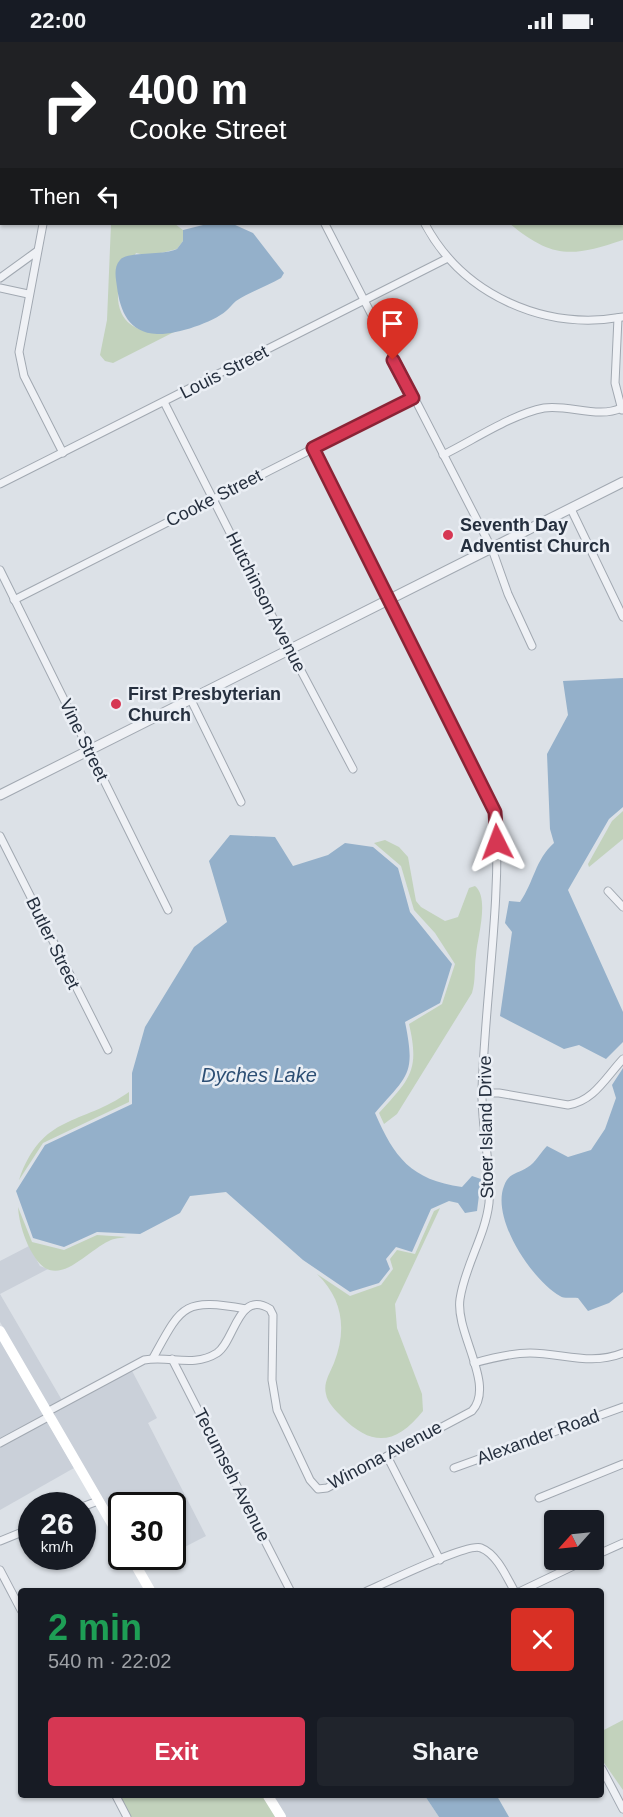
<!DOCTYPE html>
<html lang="en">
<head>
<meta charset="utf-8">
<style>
  :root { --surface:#171b24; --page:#20242c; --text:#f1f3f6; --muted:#9ea1a6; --accent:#d63753 }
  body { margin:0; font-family:Helvetica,sans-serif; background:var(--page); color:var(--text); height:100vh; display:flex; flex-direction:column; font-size:22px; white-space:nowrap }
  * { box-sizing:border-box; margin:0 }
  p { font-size:20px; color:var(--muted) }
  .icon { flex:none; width:33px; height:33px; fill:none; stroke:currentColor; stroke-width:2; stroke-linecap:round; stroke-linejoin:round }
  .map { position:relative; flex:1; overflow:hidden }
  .side { position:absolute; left:18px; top:1546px; width:586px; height:210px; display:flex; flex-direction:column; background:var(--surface); border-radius:6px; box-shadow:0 2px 4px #0004 }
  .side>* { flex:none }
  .top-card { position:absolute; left:0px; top:0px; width:624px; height:183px; box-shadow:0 2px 4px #0004; background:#202124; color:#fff; overflow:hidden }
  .needle { width:39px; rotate:243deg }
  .buttons { position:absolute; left:544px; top:1468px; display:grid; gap:12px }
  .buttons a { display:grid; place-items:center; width:60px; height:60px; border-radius:6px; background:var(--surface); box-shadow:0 2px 4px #0004; font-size:30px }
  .speed { position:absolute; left:18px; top:1450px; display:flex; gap:12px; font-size:30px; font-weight:700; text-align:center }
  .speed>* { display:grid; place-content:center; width:78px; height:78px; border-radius:50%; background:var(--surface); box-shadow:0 2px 4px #0004; line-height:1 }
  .speed small { font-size:15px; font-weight:400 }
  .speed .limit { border:3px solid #111; border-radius:9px; background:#fff; color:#111 }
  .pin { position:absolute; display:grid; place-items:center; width:51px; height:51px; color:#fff; margin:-62px -26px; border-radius:50% 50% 50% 0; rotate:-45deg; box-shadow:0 0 6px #0007 }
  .pin .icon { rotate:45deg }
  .me { position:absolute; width:66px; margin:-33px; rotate:357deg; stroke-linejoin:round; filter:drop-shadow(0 0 4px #0008) }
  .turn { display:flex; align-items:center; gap:21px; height:126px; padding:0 30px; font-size:27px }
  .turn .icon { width:78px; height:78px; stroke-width:2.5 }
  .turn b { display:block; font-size:42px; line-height:51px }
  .then { display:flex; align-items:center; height:57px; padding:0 30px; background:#0003; gap:12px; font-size:22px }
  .round { display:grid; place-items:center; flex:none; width:63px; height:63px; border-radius:6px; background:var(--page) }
  .summary { display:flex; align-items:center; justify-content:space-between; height:102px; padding:0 30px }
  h1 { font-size:36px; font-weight:600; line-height:45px; color:#1e9e55 }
  .action { display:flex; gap:12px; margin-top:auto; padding:12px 30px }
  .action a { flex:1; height:69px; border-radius:6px; background:var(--accent); color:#fff; font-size:24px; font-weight:600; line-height:69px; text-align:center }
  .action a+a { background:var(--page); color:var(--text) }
  .status { display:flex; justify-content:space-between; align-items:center; height:42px; padding:0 30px; background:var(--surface); direction:ltr }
  .status svg { height:16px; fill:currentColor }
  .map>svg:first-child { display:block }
</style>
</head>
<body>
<div class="status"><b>22:00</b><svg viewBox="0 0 49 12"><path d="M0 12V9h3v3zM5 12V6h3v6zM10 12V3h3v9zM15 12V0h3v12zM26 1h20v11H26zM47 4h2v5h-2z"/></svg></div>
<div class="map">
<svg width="623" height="1775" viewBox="0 0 623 1775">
  <rect width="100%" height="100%" fill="#dce1e7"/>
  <!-- built -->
  <g fill="#cad0d9">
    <polygon points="29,1204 40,1224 48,1227 0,1252 63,1360 131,1327 157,1376 148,1381 206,1494 173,1511 172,1464 122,1464 121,1491 0,1280 0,1219"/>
    <polygon points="0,1298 74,1426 0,1468"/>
    <polygon points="136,1515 165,1515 143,1526"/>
    <polygon points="273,1754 425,1754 439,1775 286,1775"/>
  </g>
  <!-- green -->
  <g fill="#c2d2bc">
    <path d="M424,0H623V198C572,215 553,217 510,182H622V2Z"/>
    <path d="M111,182H175L183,188V199L177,207L149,214L136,211C130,222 118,238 118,250C116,288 149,295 178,288L113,321L105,319L100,313L107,278Z"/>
    <polygon points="623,769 623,797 589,825 588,822 612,779"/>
    <path d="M385,798L399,805L408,815L416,859L421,865L445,879L458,875L469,846L475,844C490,856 477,897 476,913C474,927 476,937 472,951L397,1072L384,1082L379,1071C410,1037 420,1029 409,982L442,962L455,922L435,891L414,868L401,824L374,801Z"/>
    <path d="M129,1050V1060L43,1101L19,1138C42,1071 81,1084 129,1050Z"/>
    <path d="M18,1165L32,1200L64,1208L97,1193L127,1195C121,1196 114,1196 109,1199C85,1210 56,1250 34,1214C25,1200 19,1181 18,1165Z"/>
    <path d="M440,1166L395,1262L397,1286L422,1352L423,1369C396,1403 372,1405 342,1375C336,1369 327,1360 326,1352C323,1341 330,1331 334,1321C347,1288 343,1257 317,1232L350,1254L381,1243L393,1227L390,1217L397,1208L415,1212L434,1169Z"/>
    <polygon points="623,1678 623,1748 602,1718 602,1689"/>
    <polygon points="113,1754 263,1754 276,1775 125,1775"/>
  </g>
  <!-- water -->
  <g fill="#94b0ca">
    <path d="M207,182H233L253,191L284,231L281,236C267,244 250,250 236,259C232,262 230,266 226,269C212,281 175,293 157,292C129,291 120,269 117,245C116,236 113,226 120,218C127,209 161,214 177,207L183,199V188Z"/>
    <path d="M623,636V765L609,777L568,848L623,970V1000L606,1017L579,1003L564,1007L500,974L512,890L505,881L509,859L520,860C534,840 535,818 554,801L550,787L547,712L568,673L563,639Z"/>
    <path d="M230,793L275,795L293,824L328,813L345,801L373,805L398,826L410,870L452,922L440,961L405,980C416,1033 408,1033 375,1071C394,1115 411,1138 462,1145L472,1134L481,1137L477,1169L465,1171L458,1161L449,1159L431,1167L412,1210L396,1205L386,1217L390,1227L379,1241L350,1250L303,1218L226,1150L190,1154L180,1171L140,1192L97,1190L64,1205L33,1196L16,1149L45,1103L132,1062V1031L145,985L194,905L227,880L209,819Z"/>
    <path d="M623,1026V1250L609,1261L588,1269L578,1256C572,1255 564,1257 560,1254C532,1238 491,1177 504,1144C509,1130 518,1132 528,1125C535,1121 541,1110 547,1104L568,1115L591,1108L605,1087L616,1056L612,1043Z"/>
    <polygon points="425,1754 497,1754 509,1775 439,1775"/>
  </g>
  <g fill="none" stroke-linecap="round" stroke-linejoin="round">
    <defs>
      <g id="minor">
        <polyline points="233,0 234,2"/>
        <polyline points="76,2 79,0"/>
        <polyline points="349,2 352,0"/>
        <polyline points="0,40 2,39"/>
        <polyline points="43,182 19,310 24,334 63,411"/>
        <polyline points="325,182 492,507 508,552 532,604"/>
        <path d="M425,182C463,253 544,289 623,275"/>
        <polyline points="0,236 36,210"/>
        <polyline points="0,246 28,252"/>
        <polyline points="618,276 615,341 622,368"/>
        <polyline points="164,360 270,570 353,727"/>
        <path d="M443,413C472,399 512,372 544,366C568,362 599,377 621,366"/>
        <polyline points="0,442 448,216"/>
        <polyline points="571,467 623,575"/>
        <polyline points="0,528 168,868"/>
        <polyline points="14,558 413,356"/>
        <polyline points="191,658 241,760"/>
        <polyline points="0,794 108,1008"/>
        <polyline points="608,849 623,865"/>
        <path d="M482,1051H499L568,1063C594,1059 606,1035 623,1017"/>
        <path d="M153,1316C182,1263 183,1256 246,1267"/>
        <polyline points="172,1317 291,1550"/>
        <path d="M474,1321C492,1316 511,1311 530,1311C562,1311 591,1324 623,1311"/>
        <path d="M47,1370L144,1318C169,1313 193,1326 217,1311C235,1299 238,1247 270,1267L273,1273L272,1338L277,1368L310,1438L318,1447L327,1446L472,1369C496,1343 455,1291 460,1257C465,1223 485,1195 489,1161C492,1124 481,1086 482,1048C485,956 501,863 496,771L313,406"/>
        <polyline points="0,1401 50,1374"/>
        <polyline points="387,1414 440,1518"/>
        <polyline points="454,1426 623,1365"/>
        <polyline points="539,1456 623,1422"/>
        <polyline points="82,1465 98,1459"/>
        <polyline points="0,1499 32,1486"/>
        <polyline points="594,1514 623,1501"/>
        <polyline points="0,1528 21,1568"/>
        <path d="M365,1550C383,1542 469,1500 481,1506C497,1512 507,1536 515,1550"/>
        <polyline points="519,1550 586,1518"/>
        <polyline points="602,1727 623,1767"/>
        <polyline points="116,1754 127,1775"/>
      </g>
      <polyline id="tertiary" points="0,753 623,440"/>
    </defs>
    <!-- minor casing -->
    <use href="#minor" stroke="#a1a8b1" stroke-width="9"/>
    <!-- tertiary casing -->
    <use href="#tertiary" stroke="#a1a8b1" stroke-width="11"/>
    <!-- minor -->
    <use href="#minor" stroke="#eff1f5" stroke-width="7"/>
    <!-- tertiary -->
    <use href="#tertiary" stroke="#eff1f5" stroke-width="9"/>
    <!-- secondary -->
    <g stroke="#fff" stroke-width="10">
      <polyline points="0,1289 122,1499"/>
      <polyline points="131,1515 151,1550"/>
      <polyline points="268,1754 281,1775"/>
    </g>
  </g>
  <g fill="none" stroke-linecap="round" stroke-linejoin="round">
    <defs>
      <polyline id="route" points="393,318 413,356 313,406 495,770 497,800"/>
    </defs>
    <!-- route casing -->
    <use href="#route" stroke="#8b2436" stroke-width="15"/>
    <!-- route -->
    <use href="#route" stroke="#d63753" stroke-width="10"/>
  </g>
  <!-- markers -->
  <g fill="#d63753" stroke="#ebeff5" stroke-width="2">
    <circle cx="448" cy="493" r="6"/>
    <circle cx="116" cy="662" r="6"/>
  </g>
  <g text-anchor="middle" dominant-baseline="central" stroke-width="5" stroke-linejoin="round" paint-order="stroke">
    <!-- street labels -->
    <g font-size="18" fill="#252f3e" stroke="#ebeff5">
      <text transform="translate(224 330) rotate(-27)">Louis Street</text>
      <text transform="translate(214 456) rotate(-27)">Cooke Street</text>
      <text transform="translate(266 560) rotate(63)">Hutchinson Avenue</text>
      <text transform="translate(84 698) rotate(64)">Vine Street</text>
      <text transform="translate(53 901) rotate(64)">Butler Street</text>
      <text transform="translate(486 1085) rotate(-91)">Stoer Island Drive</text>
      <text transform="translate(538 1395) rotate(-20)">Alexander Road</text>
      <text transform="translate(385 1413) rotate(-28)">Winona Avenue</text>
      <text transform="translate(232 1433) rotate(63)">Tecumseh Avenue</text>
    </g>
    <!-- poi labels -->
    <g font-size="18" font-weight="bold" fill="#252f3e" stroke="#ebeff5" text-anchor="start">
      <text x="460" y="483">Seventh Day<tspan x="460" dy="21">Adventist Church</tspan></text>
      <text x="128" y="652">First Presbyterian<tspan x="128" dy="21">Church</tspan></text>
    </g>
    <!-- water labels -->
    <g font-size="20" font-style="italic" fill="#2d4f74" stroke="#ebeff5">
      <text x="259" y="1033">Dyches Lake</text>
    </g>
  </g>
</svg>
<div class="buttons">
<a><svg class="needle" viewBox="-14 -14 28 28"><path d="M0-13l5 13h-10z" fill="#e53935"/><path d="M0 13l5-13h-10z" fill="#9ea1a6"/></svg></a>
</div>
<div class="speed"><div>26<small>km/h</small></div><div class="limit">30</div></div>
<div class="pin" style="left:393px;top:318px;background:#d93025"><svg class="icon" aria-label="arrive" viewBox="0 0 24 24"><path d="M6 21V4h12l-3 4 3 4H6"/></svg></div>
<svg class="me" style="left:497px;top:800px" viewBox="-20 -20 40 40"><path d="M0-17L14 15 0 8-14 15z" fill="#d63753" stroke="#fff" stroke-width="4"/></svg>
<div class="top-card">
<div class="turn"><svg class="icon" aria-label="right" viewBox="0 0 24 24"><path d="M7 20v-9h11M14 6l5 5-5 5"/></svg><div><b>400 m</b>Cooke Street</div></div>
<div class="then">Then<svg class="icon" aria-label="left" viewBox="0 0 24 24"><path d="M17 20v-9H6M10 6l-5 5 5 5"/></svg></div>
</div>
<section class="side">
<div class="summary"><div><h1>2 min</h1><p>540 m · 22:02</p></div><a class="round" style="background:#d93025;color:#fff"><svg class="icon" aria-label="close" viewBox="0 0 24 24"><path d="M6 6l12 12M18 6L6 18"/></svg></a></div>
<div class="action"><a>Exit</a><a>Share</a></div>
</section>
</div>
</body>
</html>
